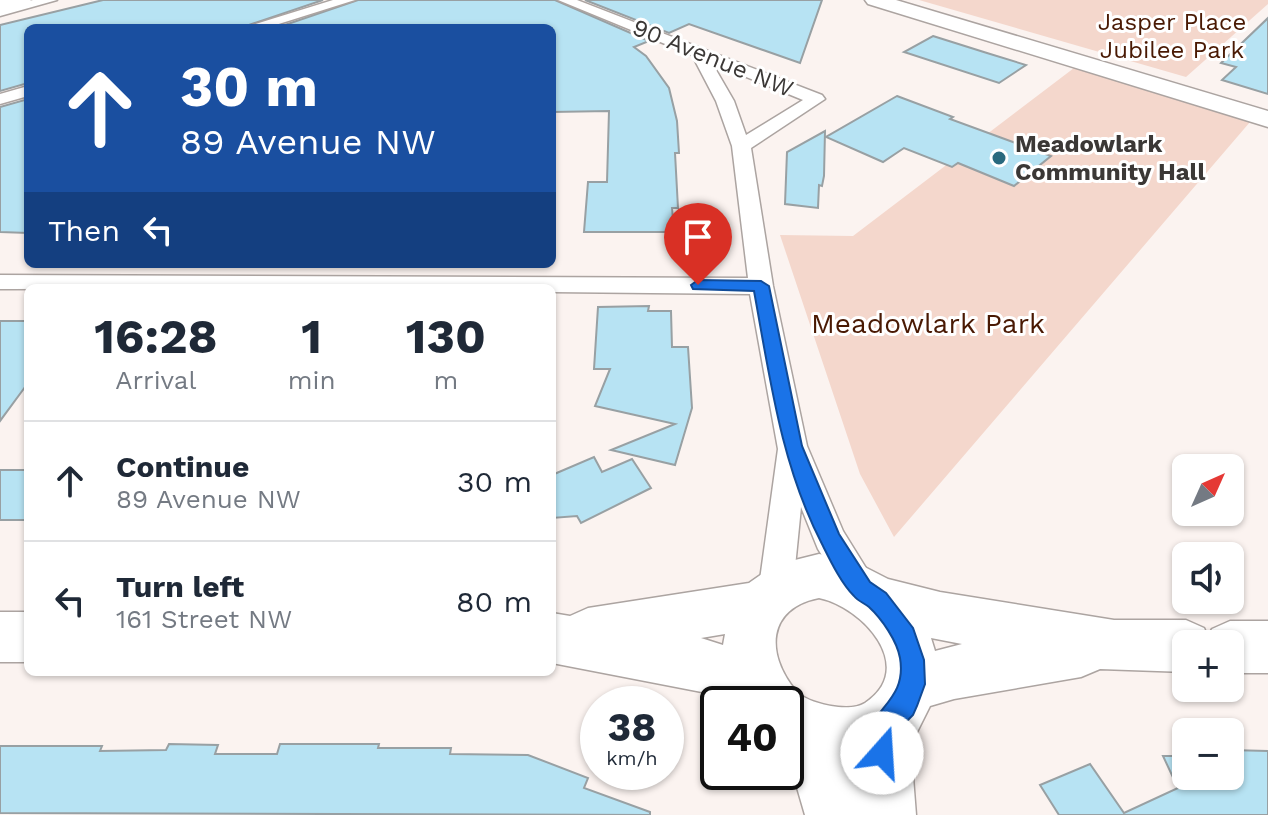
<!DOCTYPE html>
<html lang="en">
<head>
<meta charset="utf-8">
<style>
  :root { --surface:#fff; --page:#f6f6f7; --text:#1f2937; --muted:#747a83; --line:#e0e1e3 }
  body { margin:0; font-family:"Work Sans",sans-serif; background:var(--page); color:var(--text); height:100vh; display:flex; flex-direction:column; font-size:30px; white-space:nowrap }
  * { box-sizing:border-box; margin:0 }
  p { font-size:26px; color:var(--muted) }
  .icon { flex:none; width:44px; height:44px; fill:none; stroke:currentColor; stroke-width:2; stroke-linecap:round; stroke-linejoin:round }
  .map { position:relative; flex:1; overflow:hidden }
  .sheet { position:absolute; left:24px; top:284px; width:532px; height:392px; display:flex; flex-direction:column; background:var(--surface); border-radius:12px; box-shadow:0 2px 6px #0004 }
  .sheet>* { flex:none }
  .guide { position:absolute; left:24px; top:24px; width:532px; height:244px; border-radius:12px; box-shadow:0 2px 6px #0004; background:#1a4fa0; color:#fff; overflow:hidden }
  .needle { width:52px; rotate:45deg }
  .fabs { position:absolute; left:1172px; top:454px; display:grid; gap:16px }
  .fabs a { display:grid; place-items:center; width:72px; height:72px; border-radius:12px; background:var(--surface); box-shadow:0 2px 6px #0004; font-size:40px }
  .speed { position:absolute; left:580px; top:686px; display:flex; gap:16px; font-size:40px; font-weight:700; text-align:center }
  .speed>* { display:grid; place-content:center; width:104px; height:104px; border-radius:50%; background:var(--surface); box-shadow:0 2px 6px #0004; line-height:1 }
  .speed small { font-size:20px; font-weight:400 }
  .speed .limit { border:4px solid #111; border-radius:12px; background:#fff; color:#111 }
  .pin { position:absolute; display:grid; place-items:center; width:68px; height:68px; color:#fff; margin:-82px -34px; border-radius:50% 50% 50% 0; rotate:-45deg; box-shadow:0 0 8px #0007 }
  .pin .icon { rotate:45deg }
  .me { position:absolute; width:88px; margin:-44px; rotate:19deg; stroke-linejoin:round; filter:drop-shadow(0 0 6px #0008) }
  .turn { display:flex; align-items:center; gap:28px; height:168px; padding:0 24px; font-size:36px }
  .turn .icon { width:104px; height:104px; stroke-width:2.5 }
  .turn b { display:block; font-size:56px; line-height:68px }
  .then { display:flex; align-items:center; height:76px; padding:0 24px; background:#0003; gap:16px; font-size:30px }
  .eta { display:flex; justify-content:space-evenly; align-items:center; height:136px; text-align:center }
  .eta b { font-size:48px; font-weight:700; line-height:56px }
  ul { padding:0; list-style:none }
  li { display:flex; align-items:center; gap:24px; height:120px; padding:0 24px; border-top:2px solid var(--line) }
  li div { flex:1 }
  li b { display:block; font-size:30px }
  li em { font-style:normal }
  .map>svg:first-child { display:block }
</style>
</head>
<body>
<div class="map">
<svg width="1268" height="815" viewBox="0 0 1268 815">
  <rect width="100%" height="100%" fill="#fbf3f0"/>
  <!-- green -->
  <g fill="#f4d7cc">
    <polygon points="919,0 1268,0 1268,4 1186,77"/>
    <polygon points="1074,68 1250,122 894,537 860,474 780,235 853,236"/>
  </g>
  <!-- building -->
  <g fill="#b7e3f3" stroke="#98a0a3" stroke-width="2">
    <polygon points="103,0 323,0 240,28 28,28 28,83 0,91 0,25"/>
    <polygon points="358,0 555,0 649,41 634,47 646,56 669,88 677,121 679,153 675,153 678,208 672,208 674,232 584,232 588,182 607,182 609,111 552,112 552,28 276,28"/>
    <polygon points="585,0 822,0 800,63 689,24 669,33"/>
    <polygon points="1268,18 1268,94 1222,80 1236,67 1221,63"/>
    <polygon points="933,36 987,53 1026,65 999,83 904,52"/>
    <polygon points="897,96 953,117 950,119 1051,156 1014,186 958,163 952,167 904,148 883,162 826,137"/>
    <polygon points="28,99 28,233 0,232 0,107"/>
    <polygon points="825,131 824,176 822,186 819,185 818,208 785,204 787,152"/>
    <polygon points="649,306 648,311 671,311 672,347 688,347 692,408 675,465 611,450 675,424 595,406 610,369 594,369 598,307"/>
    <polygon points="0,321 28,321 28,383 0,421"/>
    <polygon points="594,457 602,472 632,459 651,488 581,523 577,516 552,518 552,475"/>
    <rect x="0" y="470" width="28" height="50"/>
    <polygon points="169,744 218,745 215,754 277,754 280,744 379,744 378,748 451,748 450,754 528,755 588,778 584,788 650,812 650,815 0,813 0,746 102,746 100,751 166,750"/>
    <polygon points="1230,750 1268,751 1268,815 1059,815 1040,785 1090,764 1124,813 1178,788 1163,756 1186,756 1186,776 1230,776"/>
  </g>
  <g fill="none" stroke-linecap="round" stroke-linejoin="round">
    <defs>
      <g id="street">
        <polygon points="33,0 57,0 0,16 0,8"/>
        <polygon points="333,0 355,0 266,28 243,28"/>
        <path d="M558,0H577L822,95L825,99L751,148L773,286L807,446L843,531L879,589L874,600L862,605L850,600L818,549L801,507L793,587L788,598L776,603L764,598L759,587L778,449L750,294L552,292V288L0,289V275L748,278L732,146L716,101L692,55ZM712,63L803,100L746,135L734,101Z"/>
        <polygon points="28,86 28,96 0,104 0,94"/>
      </g>
      <g id="secondary">
        <polygon points="0,0 31,0 28,4 0,11"/>
        <polygon points="865,0 896,0 1268,111 1268,127 868,4"/>
        <path d="M819,554L849,559L888,579L940,592L1114,620H1186L1204,628L1208,637L1212,629L1230,621H1268V673H1230V644H1186V672L1100,669L1081,677L954,699L930,706L917,732L910,738L916,815H805L796,784L786,762V704H729L707,693L552,663V613L570,616L588,608L749,583L775,565ZM819,598C863,607 918,668 865,703C849,713 808,704 796,691C765,654 767,608 819,598ZM725,634L723,645L701,638ZM931,638L962,644L935,651ZM854,764L855,781L848,765Z"/>
        <rect x="0" y="612" width="28" height="50"/>
      </g>
    </defs>
    <!-- street casing -->
    <use href="#street" stroke="#aca4a1" stroke-width="3"/>
    <!-- secondary casing -->
    <use href="#secondary" stroke="#aca4a1" stroke-width="3"/>
    <!-- street -->
    <use href="#street" fill="#fff" fill-rule="evenodd"/>
    <!-- secondary -->
    <use href="#secondary" fill="#fff" fill-rule="evenodd"/>
  </g>
  <!-- route -->
  <path fill="#1a73e8" stroke="#114b97" stroke-width="2" d="M698,280L761,281L769,286L802,446L839,534L870,582L886,593L913,628L924,660L925,684L917,706L913,715L894,734L895,753L891,763L882,766L873,763C851,711 909,710 900,658C897,641 882,619 869,607C864,603 858,601 854,596C841,583 830,560 822,544C781,465 770,378 754,291L693,289L691,285Z"/>
  <!-- markers -->
  <circle fill="#29697e" stroke="#fff" stroke-width="3" cx="999" cy="158" r="8"/>
  <g text-anchor="middle" dominant-baseline="central" stroke-width="6" stroke-linejoin="round" paint-order="stroke">
    <!-- far-park labels -->
    <g font-size="24" fill="#491903" stroke="#fff">
      <text x="1172" y="22">Jasper Place<tspan x="1172" dy="28">Jubilee Park</tspan></text>
    </g>
    <!-- far-street labels -->
    <g font-size="24" fill="#3b3836" stroke="#fff">
      <text transform="translate(713 58) rotate(22)">90 Avenue NW</text>
    </g>
    <!-- far-poi labels -->
    <g font-size="24" font-weight="bold" fill="#3b3836" stroke="#fff" text-anchor="start">
      <text x="1015" y="144">Meadowlark<tspan x="1015" dy="28">Community Hall</tspan></text>
    </g>
    <!-- park labels -->
    <g font-size="28" fill="#491903" stroke="#fff">
      <text x="928" y="323">Meadowlark Park</text>
    </g>
  </g>
</svg>
<div class="fabs">
<a><svg class="needle" viewBox="-14 -14 28 28"><path d="M0-13l5 13h-10z" fill="#e53935"/><path d="M0 13l5-13h-10z" fill="#747a83"/></svg></a>
<a><svg class="icon" aria-label="sound" viewBox="0 0 24 24"><path d="M4 9h4l5-4v14l-5-4H4zM17 9q2 3 0 6"/></svg></a>
<a>+</a>
<a>−</a>
</div>
<div class="speed"><div>38<small>km/h</small></div><div class="limit">40</div></div>
<div class="pin" style="left:698px;top:285px;background:#d93025"><svg class="icon" aria-label="arrive" viewBox="0 0 24 24"><path d="M6 21V4h12l-3 4 3 4H6"/></svg></div>
<svg class="me" style="left:882px;top:753px" viewBox="-20 -20 40 40"><circle r="19" fill="#fff"/><path d="M0-13L10 11 0 6-10 11z" fill="#1a73e8"/></svg>
<div class="guide">
<div class="turn"><svg class="icon" aria-label="ahead" viewBox="0 0 24 24"><path d="M12 20V5M6 11l6-6 6 6"/></svg><div><b>30 m</b>89 Avenue NW</div></div>
<div class="then">Then<svg class="icon" aria-label="left" viewBox="0 0 24 24"><path d="M17 20v-9H6M10 6l-5 5 5 5"/></svg></div>
</div>
<section class="sheet">
<div class="eta">
<div><b>16:28</b><p>Arrival</p></div>
<div><b>1</b><p>min</p></div>
<div><b>130</b><p>m</p></div>
</div>
<ul>
<li><svg class="icon" aria-label="ahead" viewBox="0 0 24 24"><path d="M12 20V5M6 11l6-6 6 6"/></svg><div><b>Continue</b><p>89 Avenue NW</p></div><em>30 m</em></li>
<li><svg class="icon" aria-label="left" viewBox="0 0 24 24"><path d="M17 20v-9H6M10 6l-5 5 5 5"/></svg><div><b>Turn left</b><p>161 Street NW</p></div><em>80 m</em></li>
</ul>
</section>
</div>
</body>
</html>
